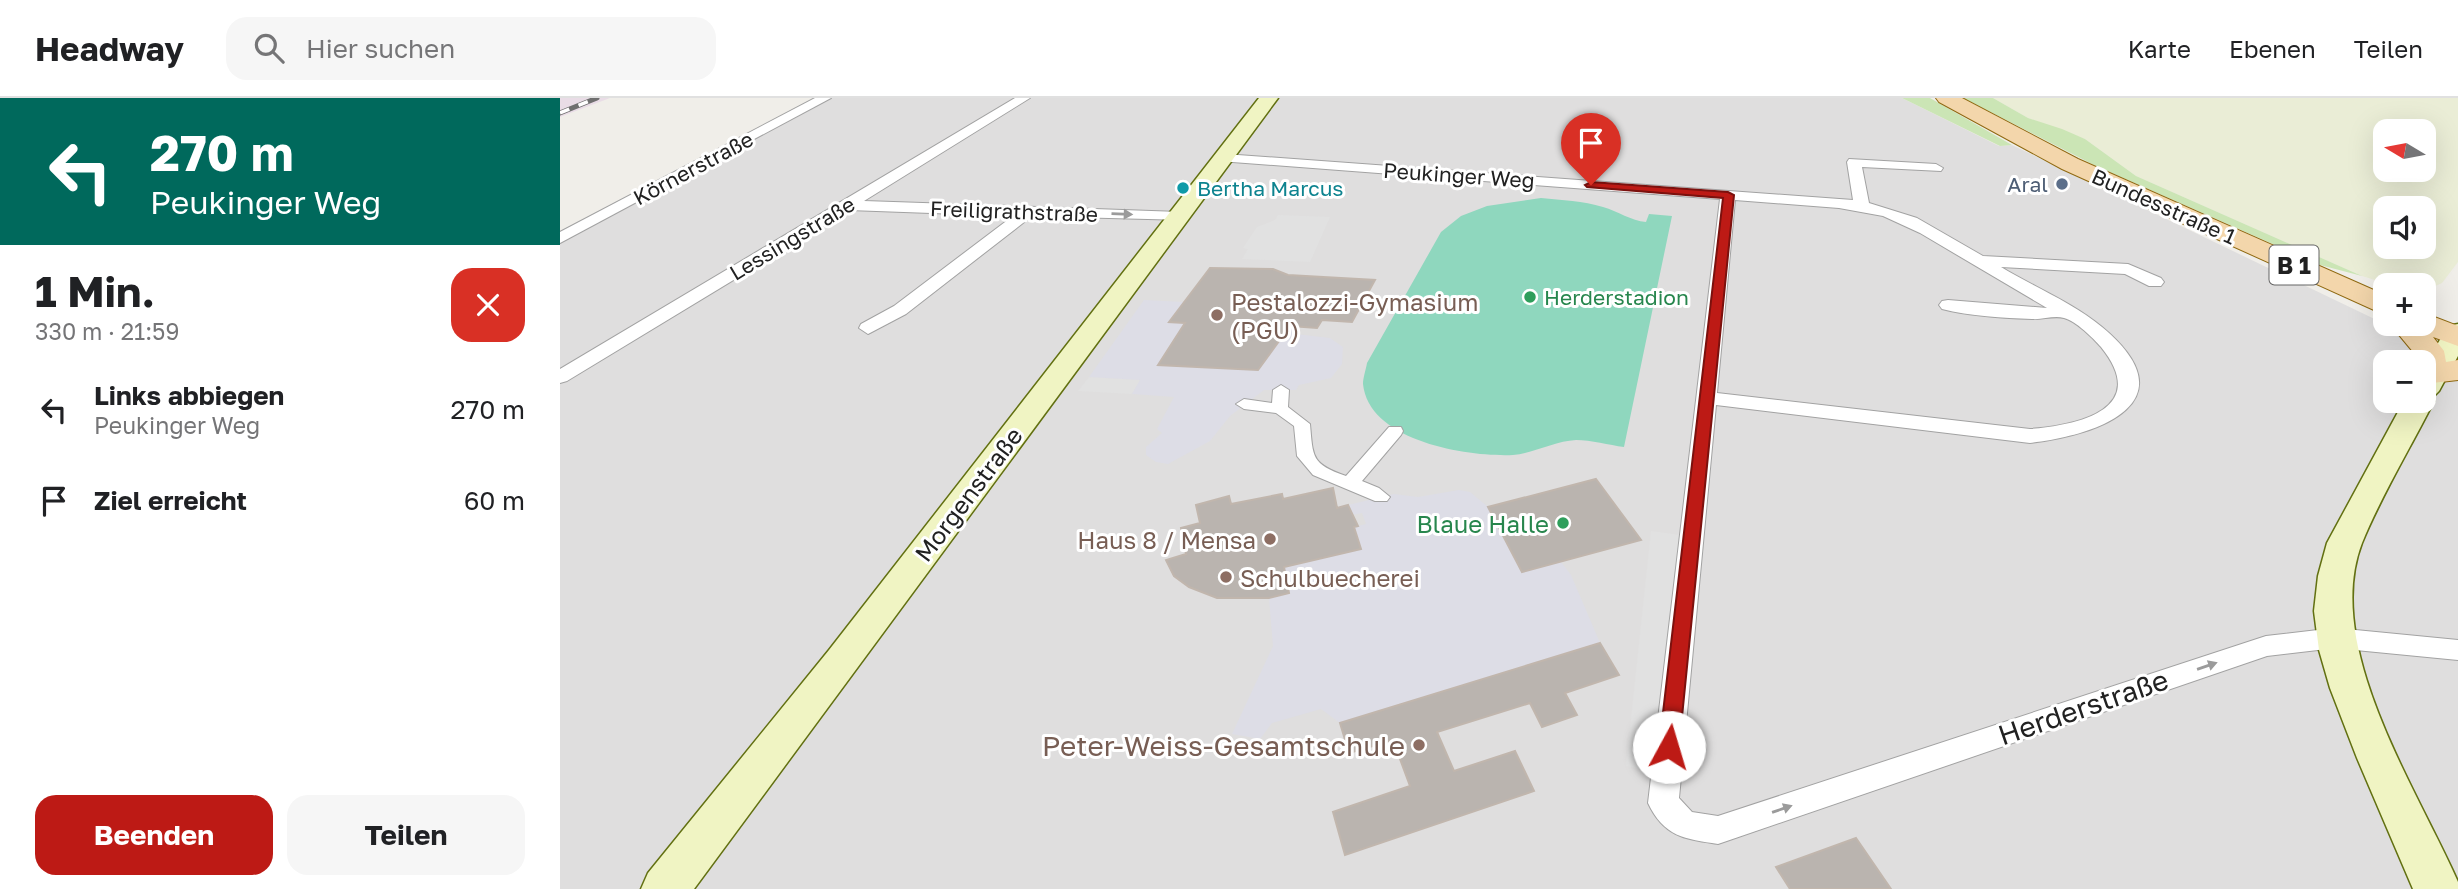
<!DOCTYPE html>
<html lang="de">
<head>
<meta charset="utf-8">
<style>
  :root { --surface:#fff; --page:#f6f6f6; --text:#202124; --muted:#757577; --line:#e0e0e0; --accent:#bd1a15 }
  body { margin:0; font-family:"Golos Text",sans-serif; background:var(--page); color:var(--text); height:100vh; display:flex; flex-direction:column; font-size:26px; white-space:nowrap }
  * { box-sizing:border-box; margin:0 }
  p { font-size:23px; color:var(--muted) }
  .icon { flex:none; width:38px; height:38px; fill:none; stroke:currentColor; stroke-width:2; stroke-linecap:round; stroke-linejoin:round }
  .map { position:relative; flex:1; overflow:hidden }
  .side { display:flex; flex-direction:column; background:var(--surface); width:560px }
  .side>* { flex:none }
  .hud { background:#00695c; color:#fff; overflow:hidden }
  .needle { width:46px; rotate:280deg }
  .controls { position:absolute; left:1813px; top:21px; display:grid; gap:14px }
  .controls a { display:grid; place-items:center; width:63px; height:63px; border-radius:14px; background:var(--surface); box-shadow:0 7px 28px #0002; font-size:35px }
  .pin { position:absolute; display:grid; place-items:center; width:60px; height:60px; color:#fff; margin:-72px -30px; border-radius:50% 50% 50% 0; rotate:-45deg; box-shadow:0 0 7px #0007 }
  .pin .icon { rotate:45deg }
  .me { position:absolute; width:77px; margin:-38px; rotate:6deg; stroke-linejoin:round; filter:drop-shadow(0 0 5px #0008) }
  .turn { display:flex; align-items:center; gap:24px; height:147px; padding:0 35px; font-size:32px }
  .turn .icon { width:91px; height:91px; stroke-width:2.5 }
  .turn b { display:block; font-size:49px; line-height:60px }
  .round { display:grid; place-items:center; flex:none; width:74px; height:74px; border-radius:21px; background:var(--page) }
  .summary { display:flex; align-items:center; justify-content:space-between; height:119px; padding:0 35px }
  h1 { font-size:42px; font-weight:700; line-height:52px }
  .button { display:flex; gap:14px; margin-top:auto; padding:14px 35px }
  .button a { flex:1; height:80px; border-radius:21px; background:var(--accent); color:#fff; font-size:28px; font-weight:700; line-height:80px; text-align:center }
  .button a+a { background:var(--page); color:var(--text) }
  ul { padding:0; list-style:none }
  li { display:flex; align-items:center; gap:21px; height:91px; padding:0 35px }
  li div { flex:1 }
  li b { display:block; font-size:26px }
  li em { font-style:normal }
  header { display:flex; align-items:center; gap:42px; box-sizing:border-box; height:98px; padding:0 35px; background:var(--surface); border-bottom:2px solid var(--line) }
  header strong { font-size:33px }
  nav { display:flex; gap:38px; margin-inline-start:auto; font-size:24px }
  .search { width:490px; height:63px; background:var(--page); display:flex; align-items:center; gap:18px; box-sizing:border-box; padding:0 24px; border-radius:21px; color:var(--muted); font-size:26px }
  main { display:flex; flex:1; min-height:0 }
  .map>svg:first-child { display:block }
</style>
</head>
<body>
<header>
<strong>Headway</strong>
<div class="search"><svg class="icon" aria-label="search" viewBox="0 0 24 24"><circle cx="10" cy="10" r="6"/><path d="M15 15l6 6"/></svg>Hier suchen</div>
<nav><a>Karte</a><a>Ebenen</a><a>Teilen</a></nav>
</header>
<main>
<section class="side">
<div class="hud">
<div class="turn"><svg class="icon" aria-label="left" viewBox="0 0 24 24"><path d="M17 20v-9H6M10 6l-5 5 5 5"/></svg><div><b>270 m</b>Peukinger Weg</div></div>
</div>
<div class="summary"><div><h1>1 Min.</h1><p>330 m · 21:59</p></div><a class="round" style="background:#d93025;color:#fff"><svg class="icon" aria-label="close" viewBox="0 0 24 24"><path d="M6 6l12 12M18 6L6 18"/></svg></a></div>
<ul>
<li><svg class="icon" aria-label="left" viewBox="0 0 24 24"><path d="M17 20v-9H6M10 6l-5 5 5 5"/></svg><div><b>Links abbiegen</b><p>Peukinger Weg</p></div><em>270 m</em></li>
<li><svg class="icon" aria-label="arrive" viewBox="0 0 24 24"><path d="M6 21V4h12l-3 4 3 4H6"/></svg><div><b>Ziel erreicht</b></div><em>60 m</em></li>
</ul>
<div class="button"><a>Beenden</a><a>Teilen</a></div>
</section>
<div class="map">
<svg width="1898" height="791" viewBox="0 0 1898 791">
  <rect width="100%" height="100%" fill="#f0eee9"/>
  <!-- residential -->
  <path fill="#dfdede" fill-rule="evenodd" d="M256,0H1342L1439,48L1452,47L1825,226H1898V791H0V133ZM1825,264H1864V303H1825Z"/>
  <!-- industrial -->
  <polygon fill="#e9dce6" points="0,0 50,0 0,19"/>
  <!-- farmland -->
  <path fill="#eaedd6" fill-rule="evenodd" d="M1433,0H1898V164L1882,185L1864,193V187H1831L1802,178L1576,78L1525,41L1468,20ZM1825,33H1864V72H1825ZM1825,110H1864V149H1825Z"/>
  <!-- grass -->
  <g fill="#cbe5b5">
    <polygon points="1342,0 1370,0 1452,47 1440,48"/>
    <polygon points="1403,0 1433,0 1468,20 1502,31 1525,41 1576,78 1802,178 1760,167 1536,68"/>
  </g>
  <!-- pitch -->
  <path fill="#8fd7be" d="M981,100C1002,102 1023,103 1043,109C1058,113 1071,123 1086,124L1089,116L1112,118L1064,349C1049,347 1031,342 1016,342C995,343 974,355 953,357C909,359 809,344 803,286C803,280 806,271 807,265L881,134L901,118L927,108Z"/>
  <!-- parking -->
  <g fill="#e1e1e1">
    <polygon points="718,117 770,119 750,164 682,161 688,151 683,150 697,129 715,122"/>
    <polygon points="529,279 581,282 572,296 518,293"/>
    <polygon points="1091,433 1120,437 1092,674 1066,668"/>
  </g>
  <!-- plaza -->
  <g fill="#dddde6">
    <polygon points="584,202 624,204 610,224 632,226 628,231 621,231 598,267 698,272 715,249 685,222 740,229 736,236 770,240 783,249 782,266 771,280 739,287 736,292 704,292 670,318 650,343 608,366 596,364 586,357 586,349 602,335 597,331 614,299 572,296 580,282 529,279"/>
    <polygon points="899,392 910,394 928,409 962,474 1001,464 1011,477 1040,545 780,625 761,611 712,625 700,641 672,636 713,548 709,500 724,469 800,451 794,429 806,426 802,415 792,417 788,407 834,396 858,399"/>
  </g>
  <!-- building -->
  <g fill="#bab4af" stroke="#c1b6ad" stroke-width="2">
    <polygon points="650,170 713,171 728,177 815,182 792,224 762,222 757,230 730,228 698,272 598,267 625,225 609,224"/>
    <polygon points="1036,381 1081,442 962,474 928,409"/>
    <polygon points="773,390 777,410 788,407 798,428 794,429 801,451 724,469 729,495 709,500 657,500 629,489 614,478 606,462 626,456 621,430 640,425 636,407 669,398 671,406 722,396 723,401"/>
    <polygon points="1040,545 1059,577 1005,595 1017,617 982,629 970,605 877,634 894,673 955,653 974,693 785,757 773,714 850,688 833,642 789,655 780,625"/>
    <polygon points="1296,740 1331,791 1230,791 1216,769"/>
  </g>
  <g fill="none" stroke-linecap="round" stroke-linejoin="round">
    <defs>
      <path id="pedestrian" d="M721,287L729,292L728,309L750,326C753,359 751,366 786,378L829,329H841L843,333L841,337L802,383L819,390L830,399L827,403H815L753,377L737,358L734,328L716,315L684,311L676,306L684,301L712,305L713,292Z"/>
      <g id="minor">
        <polygon points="255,0 271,0 0,145 0,134"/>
        <polygon points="455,0 470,0 304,103 620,114 626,116 628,119 626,122 472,118 346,216 308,236 299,230 301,226 334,208 453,118 289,112 7,283 0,285 0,271"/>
        <path d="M664,56L1293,102L1287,64L1289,61L1376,66L1383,70L1381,73L1302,69L1309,105L1357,120L1423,158L1568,166L1601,180L1604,184L1601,188H1589L1565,176L1441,169C1474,189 1512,204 1542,229C1631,303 1541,337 1470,345L1156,307L1119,700L1132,714L1158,718L1706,538L1775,530L1898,542V562L1775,550L1707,558L1158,746C1125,741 1104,739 1088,705L1160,101L659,63V57ZM1175,102L1279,110L1323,118L1360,135L1487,210L1388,202L1382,203L1379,207L1382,211C1410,218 1443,220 1472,221C1482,222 1494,217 1504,220C1516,223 1533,240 1541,249C1591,311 1519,327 1470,331L1157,295Z"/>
      </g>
      <g id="secondary">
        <polygon points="699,0 718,0 134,791 81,791 88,775 269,552"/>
        <path d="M1898,226V258L1879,293L1872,300L1874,303C1851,349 1821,398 1802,445C1762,548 1857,691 1898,784V791H1853L1797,660L1770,590L1759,552L1754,513L1758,478L1767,445L1844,303H1864V269L1888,228Z"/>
      </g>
      <g id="primary">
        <polygon points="1376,0 1402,0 1518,61 1825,197 1825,217 1502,71 1379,4"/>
        <polygon points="1864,215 1898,228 1898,248 1873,239 1884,253 1886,264 1898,262 1898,282 1872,285 1864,282 1864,264 1855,264 1854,255 1830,226 1864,226"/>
      </g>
    </defs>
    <!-- pedestrian casing -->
    <use href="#pedestrian" stroke="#a2a2a2" stroke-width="2"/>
    <!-- minor casing -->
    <use href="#minor" stroke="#a2a2a2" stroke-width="2"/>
    <!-- secondary casing -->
    <use href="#secondary" stroke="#627011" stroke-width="3"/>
    <!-- primary casing -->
    <use href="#primary" stroke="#8f6910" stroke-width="2"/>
    <!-- pedestrian -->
    <use href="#pedestrian" fill="#fff" fill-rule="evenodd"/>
    <!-- minor -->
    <use href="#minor" fill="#fff" fill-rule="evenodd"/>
    <!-- secondary -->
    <use href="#secondary" fill="#f0f4c3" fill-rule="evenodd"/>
    <!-- primary -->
    <use href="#primary" fill="#f3d6ab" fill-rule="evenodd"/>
    <defs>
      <polyline id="rail" points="0,15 37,0"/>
    </defs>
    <!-- rail casing -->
    <use href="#rail" stroke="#6f6f6f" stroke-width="5"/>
    <!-- rail -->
    <use href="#rail" stroke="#fff" stroke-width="3.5" stroke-dasharray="10" stroke-linecap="butt"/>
  </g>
  <!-- one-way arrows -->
  <defs><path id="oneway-solid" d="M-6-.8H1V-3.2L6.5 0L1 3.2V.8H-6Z" transform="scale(1.75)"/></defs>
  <g fill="#9b9b9b">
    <use href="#oneway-solid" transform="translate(562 116) rotate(2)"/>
    <use href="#oneway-solid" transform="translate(1647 568) rotate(-19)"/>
    <use href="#oneway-solid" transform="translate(1222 711) rotate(-19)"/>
  </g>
  <!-- route -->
  <polygon fill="#bd1a15" stroke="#7b110e" stroke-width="2" points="1031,84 1168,94 1174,97 1119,649 1116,655 1109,657 1102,655 1099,649 1163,100 1027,89 1025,87"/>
  <!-- markers -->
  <circle fill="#5c6f8a" stroke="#fff" stroke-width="2.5" cx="1502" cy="86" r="7"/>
  <circle fill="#0f9aa8" stroke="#fff" stroke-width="2.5" cx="623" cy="90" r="7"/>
  <g fill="#2e9e5b" stroke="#fff" stroke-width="2.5">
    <circle cx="970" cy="199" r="7"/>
    <circle cx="1003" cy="425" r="7"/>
  </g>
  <g fill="#8d6e63" stroke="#fff" stroke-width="2.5">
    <circle cx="657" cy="217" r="7"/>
    <circle cx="710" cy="441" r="7"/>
    <circle cx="666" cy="479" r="7"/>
    <circle cx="859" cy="647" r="7"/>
  </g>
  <g text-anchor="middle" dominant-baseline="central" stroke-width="6" stroke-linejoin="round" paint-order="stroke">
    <!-- far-street labels -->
    <g font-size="21" fill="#212121" stroke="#fff">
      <text transform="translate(133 70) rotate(-28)">Körnerstraße</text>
      <text transform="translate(899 77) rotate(4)">Peukinger Weg</text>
      <text transform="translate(1604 108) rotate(24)">Bundesstraße 1</text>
      <text transform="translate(454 113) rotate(2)">Freiligrathstraße</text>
      <text transform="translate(232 140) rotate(-31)">Lessingstraße</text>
    </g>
    <!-- far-service labels -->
    <g font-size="21" fill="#4e5e75" stroke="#fff" text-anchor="end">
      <text x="1488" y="86">Aral</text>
    </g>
    <!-- far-culture labels -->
    <g font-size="21" fill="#0d838f" stroke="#fff" text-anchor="start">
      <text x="637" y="90">Bertha Marcus</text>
    </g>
    <!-- far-leisure labels -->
    <g font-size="21" fill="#27864d" stroke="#fff" text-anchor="start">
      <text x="984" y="199">Herderstadion</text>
    </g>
    <!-- shield labels -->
    <rect fill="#fff" stroke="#646464" stroke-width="2" x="1709.5" y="147.5" width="49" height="39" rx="5"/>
    <g font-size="23" font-weight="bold" fill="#212121">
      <text x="1734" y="167">B 1</text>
    </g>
    <!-- education labels -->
    <g font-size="24" fill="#785e54" stroke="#fff" text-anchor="start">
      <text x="671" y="203">Pestalozzi-Gymasium<tspan x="671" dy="28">(PGU)</tspan></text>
      <text x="696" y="441" text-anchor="end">Haus 8 / Mensa</text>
      <text x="680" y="479">Schulbuecherei</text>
    </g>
    <!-- street labels -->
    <g font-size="24" fill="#212121" stroke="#fff">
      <text transform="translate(408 396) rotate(-53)">Morgenstraße</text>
    </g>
    <!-- leisure labels -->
    <g font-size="24" fill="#27864d" stroke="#fff" text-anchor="end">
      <text x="989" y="425">Blaue Halle</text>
    </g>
    <!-- near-street labels -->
    <g font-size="28" fill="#212121" stroke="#fff">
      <text transform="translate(1523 609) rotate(-19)">Herderstraße</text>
    </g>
    <!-- near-education labels -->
    <g font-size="28" fill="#785e54" stroke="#fff" text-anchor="end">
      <text x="845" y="647">Peter-Weiss-Gesamtschule</text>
    </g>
  </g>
</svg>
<div class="controls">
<a><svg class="needle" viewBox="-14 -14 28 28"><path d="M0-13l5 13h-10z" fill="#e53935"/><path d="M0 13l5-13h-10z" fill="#757577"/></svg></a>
<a><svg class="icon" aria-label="sound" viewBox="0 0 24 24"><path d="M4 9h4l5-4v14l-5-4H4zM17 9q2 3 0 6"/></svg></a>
<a>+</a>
<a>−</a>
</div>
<div class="pin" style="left:1031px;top:87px;background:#d93025"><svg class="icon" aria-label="arrive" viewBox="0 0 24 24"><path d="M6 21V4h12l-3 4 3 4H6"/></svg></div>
<svg class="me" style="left:1109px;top:649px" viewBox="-20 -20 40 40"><circle r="19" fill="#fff"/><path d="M0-13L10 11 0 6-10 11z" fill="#bd1a15"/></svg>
</div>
</main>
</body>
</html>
